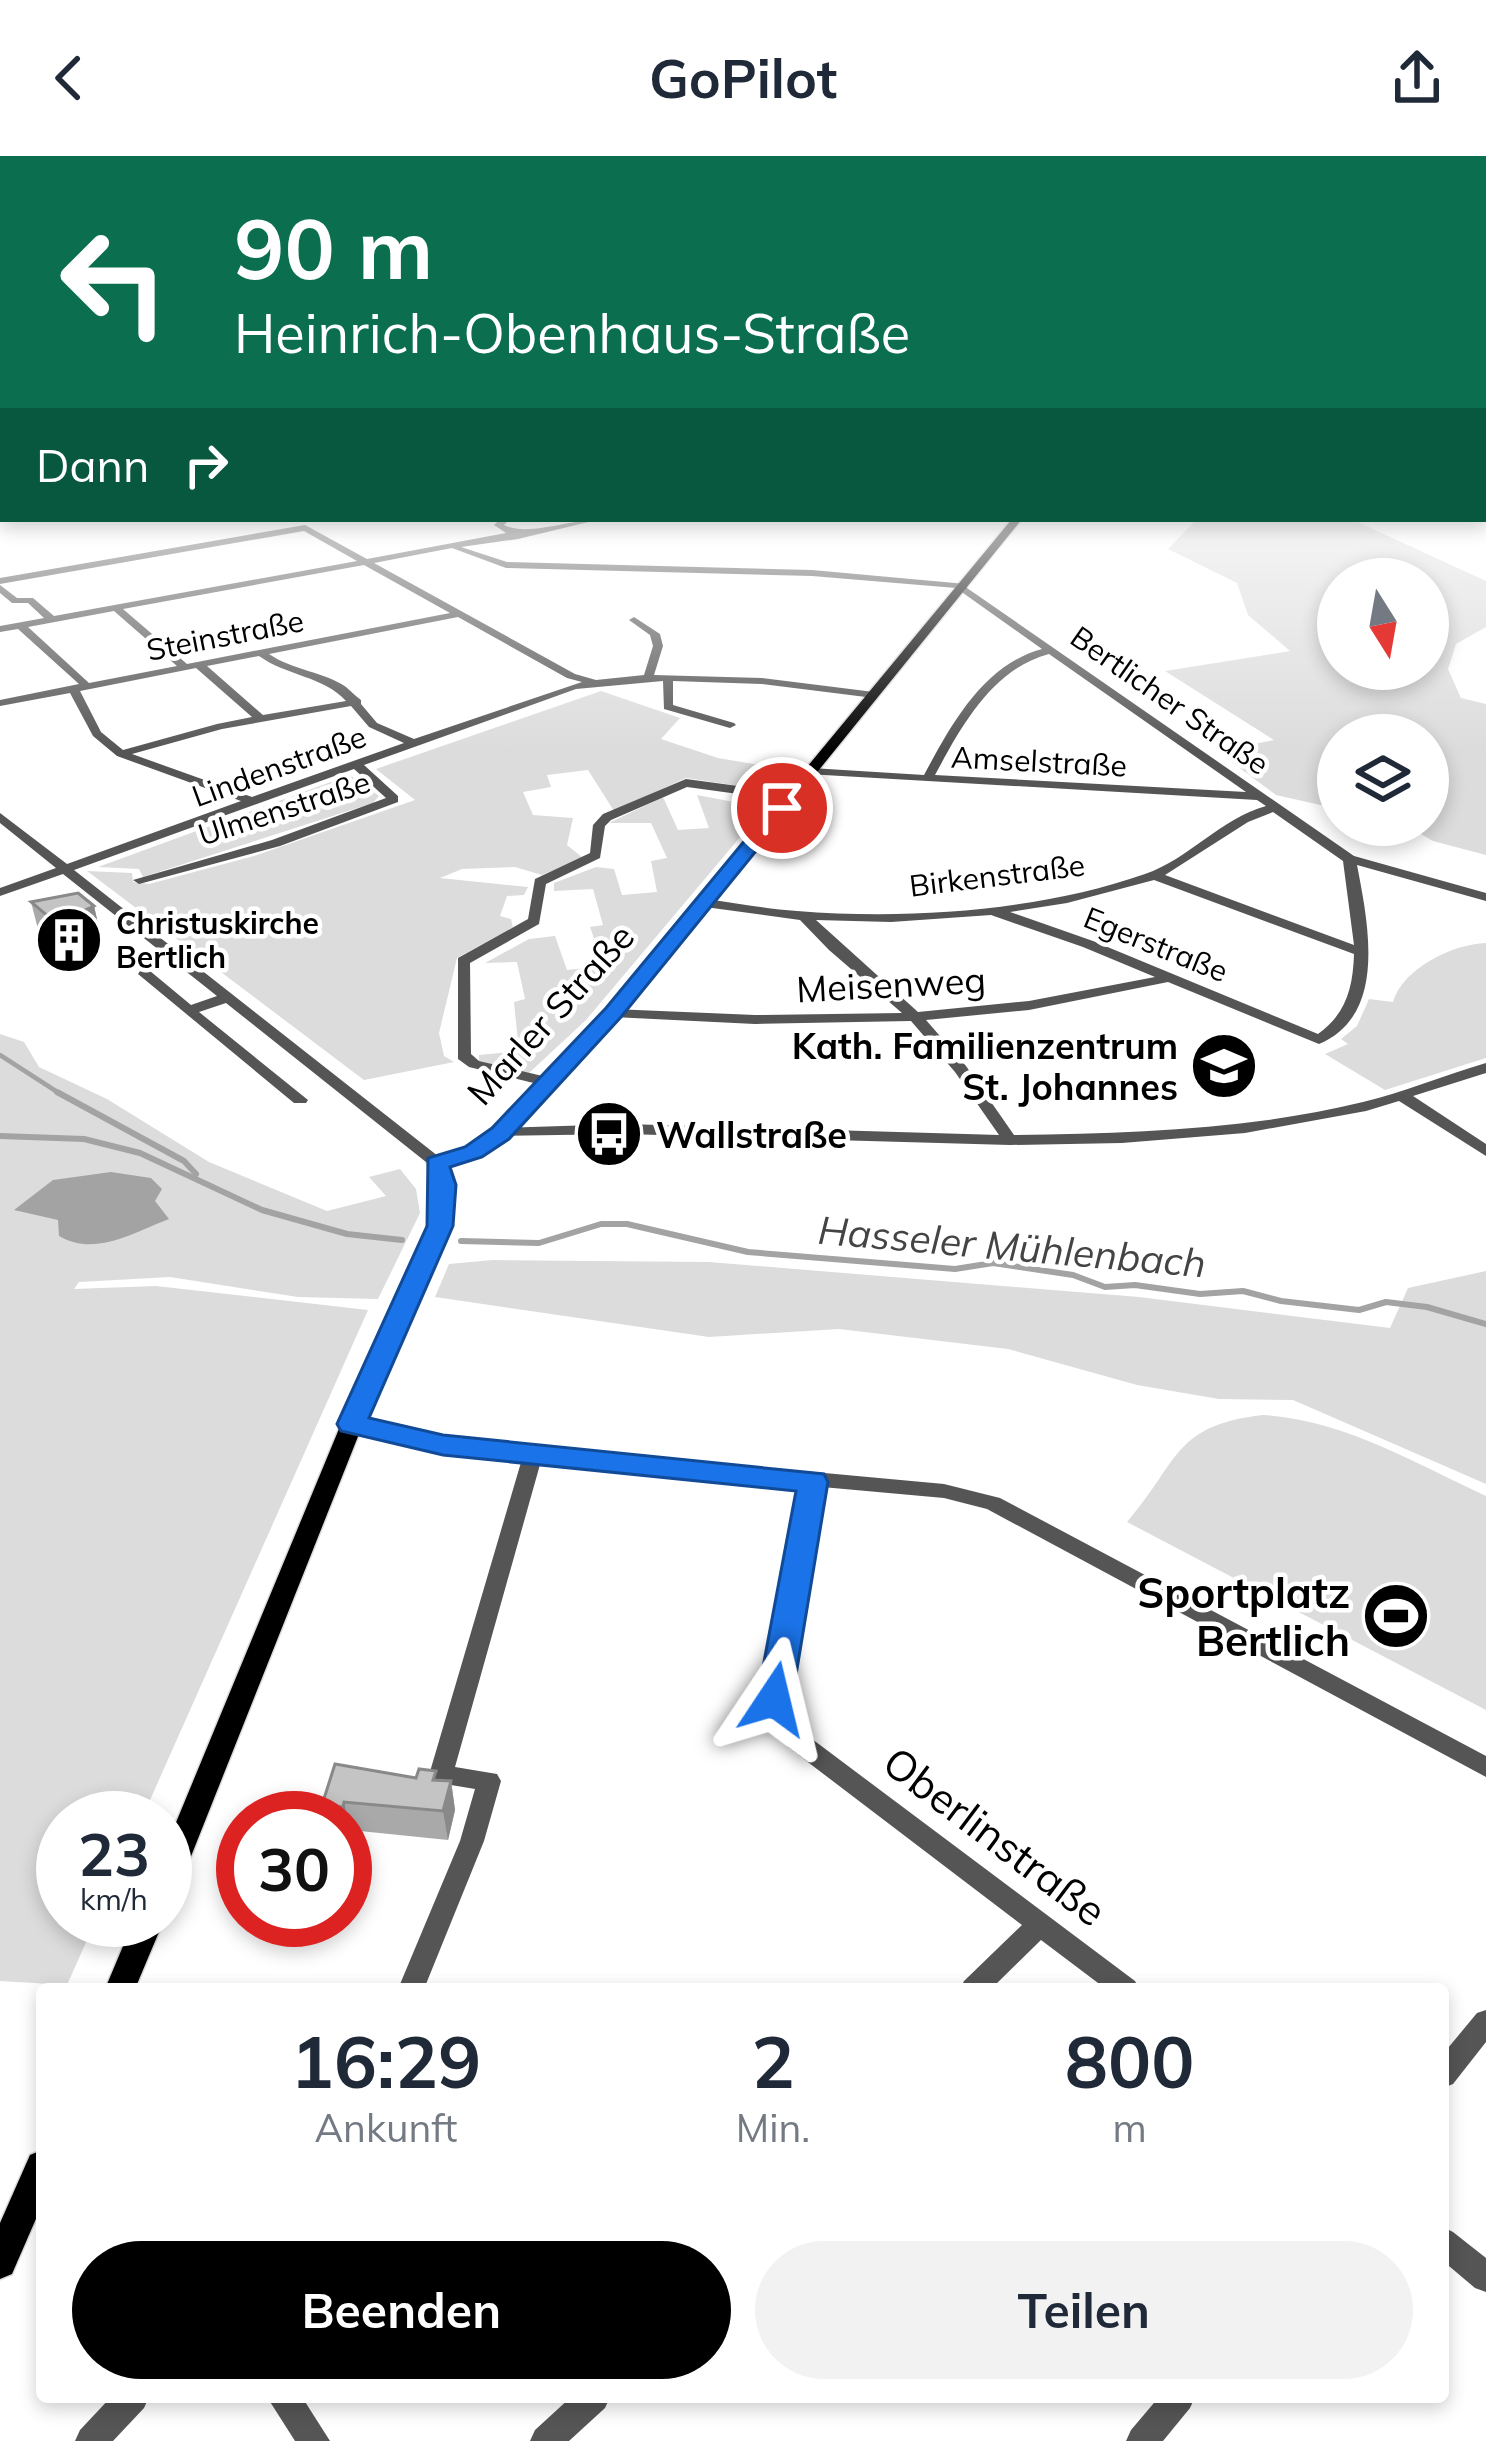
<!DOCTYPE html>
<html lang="de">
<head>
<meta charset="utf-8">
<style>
  :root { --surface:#fff; --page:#f2f2f3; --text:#1f2937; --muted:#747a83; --accent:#000 }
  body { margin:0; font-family:Mulish,sans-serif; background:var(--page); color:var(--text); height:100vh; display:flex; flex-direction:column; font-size:45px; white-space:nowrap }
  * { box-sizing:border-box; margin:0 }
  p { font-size:39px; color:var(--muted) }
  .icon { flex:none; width:66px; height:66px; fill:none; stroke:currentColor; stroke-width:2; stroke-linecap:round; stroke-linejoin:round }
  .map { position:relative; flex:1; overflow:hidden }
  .side { position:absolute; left:36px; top:1827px; width:1413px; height:420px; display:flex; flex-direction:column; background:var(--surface); border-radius:12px; box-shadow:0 6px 18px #0003 }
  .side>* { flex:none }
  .hud { position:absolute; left:0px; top:0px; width:1488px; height:366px; box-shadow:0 6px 18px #0003; background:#0b6e4f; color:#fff; overflow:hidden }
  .needle { width:78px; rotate:169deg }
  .buttons { position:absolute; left:1317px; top:402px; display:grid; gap:24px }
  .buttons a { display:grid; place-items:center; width:132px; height:132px; border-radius:50%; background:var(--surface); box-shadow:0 6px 18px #0003; font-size:60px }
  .speed { position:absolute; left:36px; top:1635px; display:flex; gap:24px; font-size:60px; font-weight:700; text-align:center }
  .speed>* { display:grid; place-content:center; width:156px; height:156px; border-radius:50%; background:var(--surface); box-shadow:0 6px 18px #0003; line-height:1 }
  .speed small { font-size:30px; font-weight:400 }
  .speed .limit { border:18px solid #d22; background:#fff; color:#111 }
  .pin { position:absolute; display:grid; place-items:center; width:102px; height:102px; color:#fff; margin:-51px; border:6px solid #fff; border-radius:50%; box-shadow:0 3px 12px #0007 }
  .me { position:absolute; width:132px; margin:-66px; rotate:10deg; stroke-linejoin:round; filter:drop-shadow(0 0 9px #0008) }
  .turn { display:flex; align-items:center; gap:42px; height:252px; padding:0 36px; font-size:54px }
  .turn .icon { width:156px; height:156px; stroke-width:2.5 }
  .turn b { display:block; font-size:84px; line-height:102px }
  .then { display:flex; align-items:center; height:114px; padding:0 36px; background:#0003; gap:24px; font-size:45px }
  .eta { display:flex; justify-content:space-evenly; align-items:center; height:204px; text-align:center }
  .eta b { font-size:72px; font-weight:700; line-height:84px }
  .primary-button { display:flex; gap:24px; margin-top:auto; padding:24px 36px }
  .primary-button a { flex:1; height:138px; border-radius:72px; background:var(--accent); color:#fff; font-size:48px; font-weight:700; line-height:138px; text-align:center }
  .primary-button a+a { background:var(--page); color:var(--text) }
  header { display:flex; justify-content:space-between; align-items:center; height:156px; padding:0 36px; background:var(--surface); font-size:54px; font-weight:700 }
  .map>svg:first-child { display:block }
</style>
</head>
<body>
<header><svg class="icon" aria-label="back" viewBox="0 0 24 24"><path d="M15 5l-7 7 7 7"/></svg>GoPilot<svg class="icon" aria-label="share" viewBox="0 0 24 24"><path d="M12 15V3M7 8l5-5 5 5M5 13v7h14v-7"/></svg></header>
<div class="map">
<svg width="1486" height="2285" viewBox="0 0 1486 2285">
  <rect width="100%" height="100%" fill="#fff"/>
  <!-- green -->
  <g fill="#dcdcdc" fill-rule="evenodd">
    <path d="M1197,363H1351L1486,425V471L1456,488L1448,513L1461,542L1486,548V699L1433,685L1405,669H1428V579H1338V653L1276,639L1217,595L1274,584L1165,515L1290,495L1248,459L1237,427L1168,393ZM1428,423V513H1338V423Z"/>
    <polygon points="601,535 680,562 661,583 718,602 789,614 773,635 686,622 614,655 588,614 547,619 551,631 523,636 533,659 573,662 567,689 583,702 542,719 515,711 462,713 440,722 528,731 524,739 507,740 500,760 511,763 513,771 457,802 439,877 444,900 454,906 364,924 87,715 132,717 133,726 149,728 254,700 415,644 376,613"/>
    <polygon points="350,619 379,640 373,647 143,721 139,713 98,711"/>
    <polygon points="697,639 739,647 748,639 773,642 586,864 529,917 479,905 479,899 519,895 514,846 525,843 517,806 485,807 529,783 555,780 567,814 604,810 590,771 603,769 593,733 554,735 554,727 596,711 614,713 622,739 657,736 651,705 667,702 651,667 609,667 663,641 678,674 709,672"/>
    <path d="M1486,787V902L1385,934L1325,898L1348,888L1341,883L1357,870L1369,843L1393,846C1403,812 1453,788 1486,787Z"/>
    <polygon points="0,878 24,886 39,911 107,943 209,1006 327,1055 386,1040 369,1021 400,1013 416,1033 420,1057 378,1143 298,1141 170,1121 79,1126 74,1133 156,1130 368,1154 142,1662 63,1662 63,1764 96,1764 67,1829 0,1825"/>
    <polygon points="493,1104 709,1106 1139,1141 1390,1172 1408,1132 1486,1115 1486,1328 1293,1244 1219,1243 1137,1229 1008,1193 839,1173 709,1181 435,1141 449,1108"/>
    <path d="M1263,1259C1344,1264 1414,1307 1486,1340V1554L1127,1366C1179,1306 1173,1269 1263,1259Z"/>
  </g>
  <!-- water -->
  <path fill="#a3a3a3" d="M111,1016L151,1022L162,1033L155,1045L169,1063C132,1077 95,1101 59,1080L58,1064L14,1054L53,1024Z"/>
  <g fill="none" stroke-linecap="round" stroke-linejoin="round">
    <!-- stream-far1 -->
    <polyline stroke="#a3a3a3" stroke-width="4.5" points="0,899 62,939"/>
    <!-- stream -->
    <g stroke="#a3a3a3" stroke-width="6">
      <polyline points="57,936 184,1005 196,1018"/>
      <polyline points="0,980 84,983 140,997 262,1054 347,1078 402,1084"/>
      <polyline points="461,1085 539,1087 601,1068 627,1068 748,1096 955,1113 993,1107 1073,1119 1105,1131 1135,1129 1200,1138 1243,1135 1281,1145 1359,1154 1386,1146 1427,1151 1486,1168"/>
    </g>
    <defs>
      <g id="major">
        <polygon points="1012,363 1022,363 619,861 508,981 481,1000 447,1010 453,1029 450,1070 363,1268 180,1728 175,1737 165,1740 165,1693 341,1268 430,1070 433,1029 427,1007 430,1003 467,992 494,973 607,853"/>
        <polygon points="134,1764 164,1764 135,1833 105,1833"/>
        <polygon points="42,1994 42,2049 12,2118 0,2123 0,2067 30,1999"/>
      </g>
    </defs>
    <!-- major casing -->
    <use href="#major" stroke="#dbdbdb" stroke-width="3"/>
    <!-- minor -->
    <g fill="#555" fill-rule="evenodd">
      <rect x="0" y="281" width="3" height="5"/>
      <rect x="0" y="322" width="3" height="5"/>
      <polygon points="3,339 3,345 0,346 0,340"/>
      <path d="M500,363H510L504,369C527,381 573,363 601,363L518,383L461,391L507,406L812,414L966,428L967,432L1354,700L1486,737V745L1357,709C1368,767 1388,859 1319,888L1168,826L1029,854L926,864L966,910L1014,979C1131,977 1249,974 1363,946C1404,936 1445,919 1486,907V917L1413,940L1486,988V1000L1399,945L1366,955L1245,977L1122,987L1010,989L625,978L495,980L493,977L501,972L625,968L999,979L955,916L911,865L755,868L613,861L606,857L613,853L755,859L902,857L829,794L800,764L705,751L698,747L705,743C736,747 766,753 797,755C909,764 1039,755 1145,718C1189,703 1220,663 1266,650L1257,644L807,618V614L811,612L924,619C951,569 983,509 1042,493L956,432L812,420L506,412L452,392L374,407L575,518L596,524L644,519L653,490L650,479L629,464L634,461L660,478L663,490L654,519L762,522L874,536L879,539L874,542L762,528L673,525V549L734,567L736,569L730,572L664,553L663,525L576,533L364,609L398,640V646L280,690L139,728L133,724L272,684L386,642L354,613L74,714L443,1004L445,1007L443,1010H431L226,847L199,856L308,944L306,947H294L138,818L140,815H150L191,849L217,840L63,718L0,740V732L56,712L0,667V657L67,708L241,645L117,600L93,580L70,537L0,550V544L79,528L18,473L0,476V470L44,462L28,447H12L0,437V429L17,442H33L54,460L357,405L304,375L0,428V422L305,369L367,403L506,377L494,369ZM364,409L450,457L187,508L123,453ZM114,455L177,510L89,527L28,471ZM458,461L567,522L582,526L414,583L377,567L361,548V544C355,540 351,535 346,531C325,516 292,514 269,498ZM1049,498L1246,636L935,619C961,571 992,513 1049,498ZM259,500C285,519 325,521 346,545L263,559L207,510ZM196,512L252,561L217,568L123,594L101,576L80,535ZM351,550L369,571L404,587L252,641L132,598L222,573ZM1273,656L1343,705L1354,789L1165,719L1248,666ZM1154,724L1354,798C1353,832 1346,858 1318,878L1093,785L1010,756L1067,747ZM991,759L1083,791L1155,821L1029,845L918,856L816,764L891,766Z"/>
      <polygon points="686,623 790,637 796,641 790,645 687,631 611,664 605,670 600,702 546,728 539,768 470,807 471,898 479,905 555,923 558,926 550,931 469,911 458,903 458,802 528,763 535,723 590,697 593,669 603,658"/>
      <polygon points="352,1261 443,1282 944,1328 1000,1342 1486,1600 1486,1621 987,1353 944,1342 822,1331 785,1543 791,1561 804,1577 1135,1825 1139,1833 1106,1833 1041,1784 991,1833 960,1833 964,1825 1022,1769 788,1591 773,1571 763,1543 802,1329 541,1305 455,1611 497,1618 501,1625 484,1685 424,1833 398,1833 460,1685 475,1633 433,1626 429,1619 522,1303 443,1296 345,1273 342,1268 345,1263"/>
      <polygon points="1486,1854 1486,1886 1453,1928 1443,1932 1443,1898 1477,1857"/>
      <polygon points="1443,2071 1453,2076 1486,2102 1486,2136 1475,2132 1443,2105"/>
      <polygon points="111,2241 149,2241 144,2252 113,2285 75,2285 80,2274"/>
      <polygon points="267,2241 302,2241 330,2285 295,2285"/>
      <polygon points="571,2241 610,2241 605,2252 569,2285 530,2285 535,2274"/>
      <polygon points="1159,2241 1195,2241 1190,2252 1163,2285 1126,2285 1131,2274"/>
    </g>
    <!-- major -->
    <use href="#major" fill="#000" fill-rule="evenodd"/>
  </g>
  <!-- wall -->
  <g fill="#a9a9a9">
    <polygon points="31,746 94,750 101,781 64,798 39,777"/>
    <polygon points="416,1622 451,1625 455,1654 448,1684 350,1674 348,1679 345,1679 345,1662 324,1662 322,1649"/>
  </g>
  <!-- shaded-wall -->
  <g fill="#898989">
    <polygon points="94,750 101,781 64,798 56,767"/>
    <polygon points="451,1625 455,1654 448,1684 443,1655"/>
    <polygon points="344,1646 350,1674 348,1679 343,1651"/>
  </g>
  <!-- building -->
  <g fill="#c4c4c4" stroke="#898989" stroke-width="3">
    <polygon points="78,737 94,750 56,767 31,746"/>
    <polygon points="335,1608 416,1622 419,1613 436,1615 433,1624 451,1625 443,1655 344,1646 343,1651 322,1649"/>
  </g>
  <!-- sky -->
  <linearGradient id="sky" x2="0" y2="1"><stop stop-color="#8cadcc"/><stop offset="0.46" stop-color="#fff"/><stop offset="1" stop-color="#fff" stop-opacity="0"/></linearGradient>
  <rect width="1486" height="596" fill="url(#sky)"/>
  <!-- route -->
  <polygon fill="#1a73e8" stroke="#114b97" stroke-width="3" points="775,648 791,652 621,861 509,983 482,1001 450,1011 456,1029 453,1070 369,1262 443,1279 824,1318 828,1326 792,1543 787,1552 774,1556 762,1552 757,1543 796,1335 443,1299 341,1275 337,1268 427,1070 428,1002 465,991 492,972 606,852"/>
  <!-- icons -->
  <defs>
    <symbol id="building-disc" viewBox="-11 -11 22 22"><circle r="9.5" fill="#000" stroke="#fff"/><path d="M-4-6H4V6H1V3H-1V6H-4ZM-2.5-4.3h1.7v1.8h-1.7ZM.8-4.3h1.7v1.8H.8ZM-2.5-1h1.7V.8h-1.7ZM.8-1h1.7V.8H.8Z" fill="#fff"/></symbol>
    <symbol id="school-disc" viewBox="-11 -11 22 22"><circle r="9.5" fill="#000" stroke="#fff"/><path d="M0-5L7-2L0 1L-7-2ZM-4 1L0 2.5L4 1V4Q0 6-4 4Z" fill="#fff"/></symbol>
    <symbol id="bus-disc" viewBox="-11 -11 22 22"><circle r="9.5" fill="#000" stroke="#fff"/><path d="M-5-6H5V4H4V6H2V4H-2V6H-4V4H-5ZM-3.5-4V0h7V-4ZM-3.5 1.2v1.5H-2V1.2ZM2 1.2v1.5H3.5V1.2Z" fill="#fff"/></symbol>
    <symbol id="stadium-disc" viewBox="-11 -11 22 22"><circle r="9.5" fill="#000" stroke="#fff"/><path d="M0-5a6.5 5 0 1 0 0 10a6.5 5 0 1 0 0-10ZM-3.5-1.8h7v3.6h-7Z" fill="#fff"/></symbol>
  </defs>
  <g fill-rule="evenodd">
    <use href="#building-disc" x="31" y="746" width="76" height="76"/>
    <use href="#school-disc" x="1186" y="872" width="76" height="76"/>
    <use href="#bus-disc" x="571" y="940" width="76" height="76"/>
    <use href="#stadium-disc" x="1358" y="1422" width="76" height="76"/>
  </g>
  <g text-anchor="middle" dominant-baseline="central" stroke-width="9" stroke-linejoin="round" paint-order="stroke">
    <!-- far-street labels -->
    <g font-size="30" fill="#000" stroke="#fff">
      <text transform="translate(225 479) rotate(-11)">Steinstraße</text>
      <text transform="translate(1170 544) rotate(35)">Bertlicher Straße</text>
      <text transform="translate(1039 605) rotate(3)">Amselstraße</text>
      <text transform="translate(279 610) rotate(-20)">Lindenstraße</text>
      <text transform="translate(284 652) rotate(-18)">Ulmenstraße</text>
      <text transform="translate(997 719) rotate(-7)">Birkenstraße</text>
      <text transform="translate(1156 788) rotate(22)">Egerstraße</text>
    </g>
    <!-- far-poi labels -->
    <g font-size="30" font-weight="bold" fill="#000" stroke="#fff" text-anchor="start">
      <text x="116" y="767">Christuskirche<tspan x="116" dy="34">Bertlich</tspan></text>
    </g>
    <!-- street labels -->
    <g font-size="36" fill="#000" stroke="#fff">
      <text transform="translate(891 828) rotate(-3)">Meisenweg</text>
      <text transform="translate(550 858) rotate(-48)">Marler Straße</text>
    </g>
    <!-- poi labels -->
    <g font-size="36" font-weight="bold" fill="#000" stroke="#fff" text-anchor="end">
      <text x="1178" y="889">Kath. Familienzentrum<tspan x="1178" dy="41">St. Johannes</tspan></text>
      <text x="656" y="978" text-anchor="start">Wallstraße</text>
    </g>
    <!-- water labels -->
    <g font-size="39" font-style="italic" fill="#444" stroke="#fff">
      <text transform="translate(1012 1090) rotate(5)">Hasseler Mühlenbach</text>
    </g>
    <!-- near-poi labels -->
    <g font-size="42" font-weight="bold" fill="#000" stroke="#fff" text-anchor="end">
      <text x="1350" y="1436">Sportplatz<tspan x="1350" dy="48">Bertlich</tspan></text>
    </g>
    <!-- near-street labels -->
    <g font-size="42" fill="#000" stroke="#fff">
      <text transform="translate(995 1680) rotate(37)">Oberlinstraße</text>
    </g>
  </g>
</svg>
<div class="buttons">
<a><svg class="needle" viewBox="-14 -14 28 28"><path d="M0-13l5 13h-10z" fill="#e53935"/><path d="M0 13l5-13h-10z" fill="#747a83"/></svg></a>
<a><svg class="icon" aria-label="layers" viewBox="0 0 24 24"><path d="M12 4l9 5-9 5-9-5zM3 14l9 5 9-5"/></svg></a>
</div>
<div class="speed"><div>23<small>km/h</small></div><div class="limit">30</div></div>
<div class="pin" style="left:782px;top:652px;background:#d93025"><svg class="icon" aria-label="arrive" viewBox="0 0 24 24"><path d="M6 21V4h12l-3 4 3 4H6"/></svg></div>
<svg class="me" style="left:774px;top:1543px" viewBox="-20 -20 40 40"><path d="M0-17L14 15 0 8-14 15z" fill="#1a73e8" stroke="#fff" stroke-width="4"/></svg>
<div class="hud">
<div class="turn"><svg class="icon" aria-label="left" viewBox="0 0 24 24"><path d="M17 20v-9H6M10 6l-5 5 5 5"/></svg><div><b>90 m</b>Heinrich-Obenhaus-Straße</div></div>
<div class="then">Dann<svg class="icon" aria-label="right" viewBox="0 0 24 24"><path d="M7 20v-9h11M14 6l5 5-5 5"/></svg></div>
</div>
<section class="side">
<div class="eta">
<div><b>16:29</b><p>Ankunft</p></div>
<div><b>2</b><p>Min.</p></div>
<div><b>800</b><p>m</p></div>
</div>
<div class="primary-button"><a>Beenden</a><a>Teilen</a></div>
</section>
</div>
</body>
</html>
